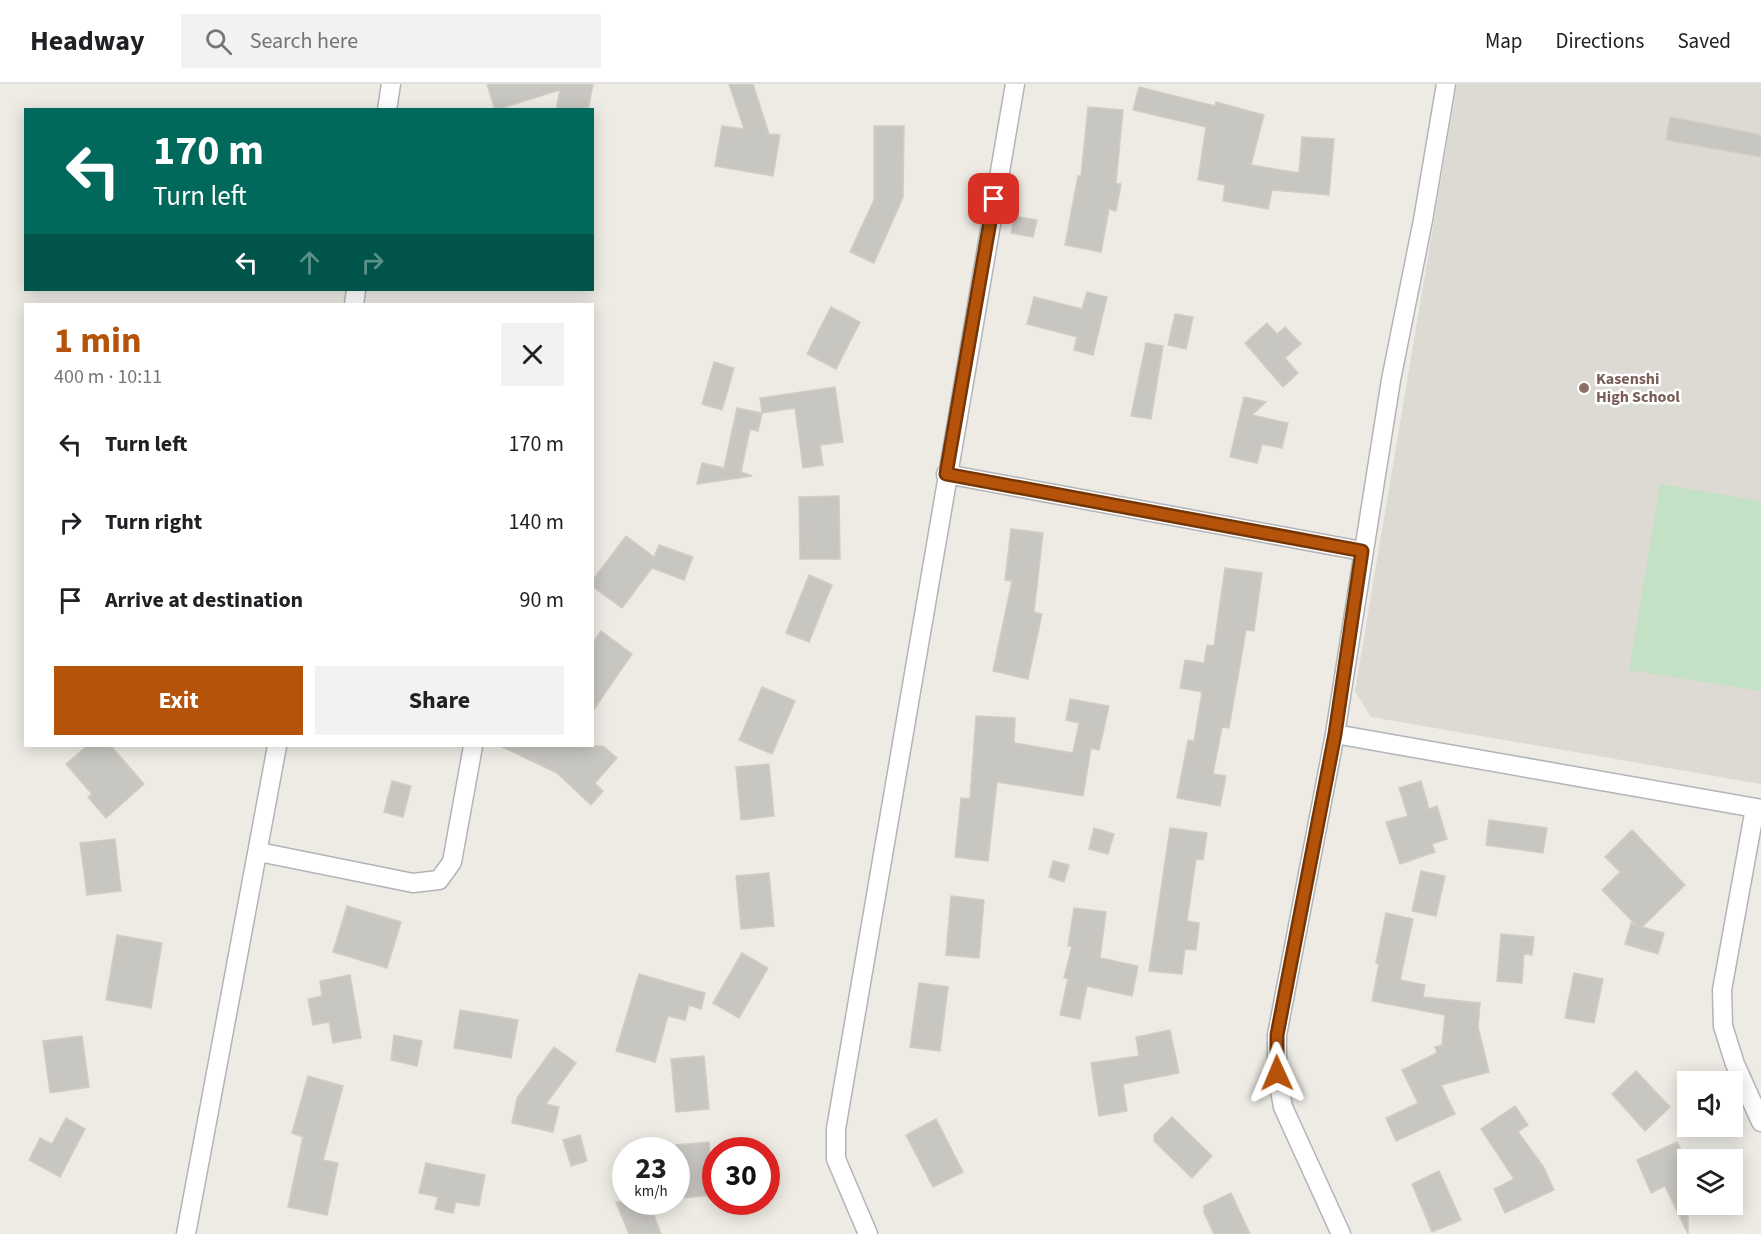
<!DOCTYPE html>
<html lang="en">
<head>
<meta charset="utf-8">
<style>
  :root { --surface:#fff; --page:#f2f2f2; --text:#202124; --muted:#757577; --line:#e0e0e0; --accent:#b45309 }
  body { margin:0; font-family:"Source Sans 3",sans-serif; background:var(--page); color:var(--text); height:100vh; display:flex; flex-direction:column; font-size:22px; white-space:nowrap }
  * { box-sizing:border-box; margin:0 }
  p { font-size:20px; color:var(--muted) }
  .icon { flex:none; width:33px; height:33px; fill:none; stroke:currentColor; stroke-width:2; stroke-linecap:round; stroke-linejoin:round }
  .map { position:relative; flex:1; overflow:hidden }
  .details { position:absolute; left:24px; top:219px; width:570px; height:444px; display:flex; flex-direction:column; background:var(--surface); border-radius:0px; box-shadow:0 3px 15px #0003 }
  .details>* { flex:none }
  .guide { position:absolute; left:24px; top:24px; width:570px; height:183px; border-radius:0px; box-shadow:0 3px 15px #0003; background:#00695c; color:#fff; overflow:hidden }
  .fabs { position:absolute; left:1677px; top:987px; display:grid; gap:12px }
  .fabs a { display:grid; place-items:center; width:66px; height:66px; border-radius:0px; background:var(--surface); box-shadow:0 3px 15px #0003; font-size:30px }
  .speed { position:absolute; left:612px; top:1053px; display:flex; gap:12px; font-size:30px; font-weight:700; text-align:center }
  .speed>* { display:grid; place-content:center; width:78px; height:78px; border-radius:50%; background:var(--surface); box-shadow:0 3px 15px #0003; line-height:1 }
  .speed small { font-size:15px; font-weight:400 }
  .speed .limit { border:9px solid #d22; background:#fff; color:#111 }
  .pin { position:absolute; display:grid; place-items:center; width:51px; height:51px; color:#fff; margin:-26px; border-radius:12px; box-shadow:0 3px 9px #0006 }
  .me { position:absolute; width:66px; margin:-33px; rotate:359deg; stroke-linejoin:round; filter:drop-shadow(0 0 4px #0008) }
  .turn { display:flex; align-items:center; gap:21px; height:126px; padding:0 30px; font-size:27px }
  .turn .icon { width:78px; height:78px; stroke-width:2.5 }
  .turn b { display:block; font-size:42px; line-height:51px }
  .lanes { display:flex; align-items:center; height:57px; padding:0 30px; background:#0003; justify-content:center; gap:30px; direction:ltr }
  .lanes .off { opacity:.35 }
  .round { display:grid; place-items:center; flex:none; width:63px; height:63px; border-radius:0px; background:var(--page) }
  .summary { display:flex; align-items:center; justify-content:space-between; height:102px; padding:0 30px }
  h1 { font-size:36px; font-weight:700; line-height:45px; color:var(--accent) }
  .primary-button { display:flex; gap:12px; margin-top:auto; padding:12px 30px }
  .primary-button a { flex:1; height:69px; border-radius:0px; background:var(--accent); color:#fff; font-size:24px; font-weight:700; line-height:69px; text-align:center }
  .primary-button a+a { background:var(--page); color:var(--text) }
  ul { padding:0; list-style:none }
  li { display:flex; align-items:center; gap:18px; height:78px; padding:0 30px }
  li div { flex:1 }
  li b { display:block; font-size:22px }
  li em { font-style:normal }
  header { display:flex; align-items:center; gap:36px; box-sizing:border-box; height:84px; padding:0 30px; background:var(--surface); border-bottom:2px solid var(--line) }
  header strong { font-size:28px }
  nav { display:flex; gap:33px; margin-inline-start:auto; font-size:21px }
  .search { width:420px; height:54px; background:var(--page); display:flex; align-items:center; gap:15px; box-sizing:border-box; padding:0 21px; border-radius:0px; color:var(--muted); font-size:22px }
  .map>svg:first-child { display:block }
</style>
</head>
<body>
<header>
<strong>Headway</strong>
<div class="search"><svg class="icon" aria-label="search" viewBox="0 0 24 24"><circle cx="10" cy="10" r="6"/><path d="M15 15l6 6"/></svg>Search here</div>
<nav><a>Map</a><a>Directions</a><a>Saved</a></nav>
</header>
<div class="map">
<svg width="1761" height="1150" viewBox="0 0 1761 1150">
  <rect width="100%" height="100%" fill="#edebe4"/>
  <!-- education -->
  <polygon fill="#dcdad3" points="1457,0 1761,0 1761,700 1371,633 1355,607"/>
  <!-- green -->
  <polygon fill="#c4e1c5" points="1660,400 1761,417 1761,607 1629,586"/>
  <!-- building -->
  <g fill="#c8c6c1" stroke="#d1cdc3" stroke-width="1.5">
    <polygon points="487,0 593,0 588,26 556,26 560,6 495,26"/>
    <polygon points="729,0 753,0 769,50 780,51 773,92 715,82 722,42 744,45"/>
    <polygon points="1139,3 1215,22 1216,18 1264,31 1251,81 1299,89 1302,53 1334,55 1329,111 1272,106 1268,125 1223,117 1225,101 1198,96 1206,43 1133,26"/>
    <polygon points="1088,23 1123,26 1116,99 1121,100 1116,127 1109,125 1101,168 1065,161 1078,92 1081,92"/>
    <polygon points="1670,33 1761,51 1761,73 1666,56"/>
    <polygon points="874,42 904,42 903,113 874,179 850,168 874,116"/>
    <polygon points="1015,132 1037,136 1033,153 1011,149"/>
    <polygon points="1087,208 1107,213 1093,271 1074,266 1077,253 1027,240 1034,213 1082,225"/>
    <polygon points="831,223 860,238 836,285 807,270"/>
    <polygon points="1175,230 1193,233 1186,265 1168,261"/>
    <polygon points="1267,239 1277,250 1285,243 1301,260 1285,274 1298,289 1283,303 1245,259"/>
    <polygon points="1146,259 1163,262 1151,335 1131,332"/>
    <polygon points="714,278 734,284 722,326 702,320"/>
    <polygon points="835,303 843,358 820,361 823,381 803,384 795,324 762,329 760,314"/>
    <polygon points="1244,313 1266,318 1252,331 1288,339 1282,364 1262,360 1257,379 1230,373"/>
    <polygon points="737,324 762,329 758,347 750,345 741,388 752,392 697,400 702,379 724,384"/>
    <polygon points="839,412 840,475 800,475 799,413"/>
    <polygon points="1011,445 1043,449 1034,528 1042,530 1028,595 993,587 1012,497 1005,496"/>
    <polygon points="626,452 654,473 659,461 693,473 684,496 652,484 622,524 592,502 592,497"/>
    <polygon points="1225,484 1262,489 1254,547 1246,546 1229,644 1222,643 1213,690 1226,692 1220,722 1177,714 1188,656 1194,657 1202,608 1180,604 1185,576 1204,579 1207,561 1214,562"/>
    <polygon points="809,491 832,501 809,558 786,549"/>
    <polygon points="601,547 632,570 592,628 592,560"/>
    <polygon points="762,603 795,617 772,670 739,656"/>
    <polygon points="1070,615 1109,622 1099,666 1091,664 1083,712 997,698 988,777 955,773 961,714 970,715 976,632 1015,634 1014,659 1073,669 1079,639 1066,636"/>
    <polygon points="87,662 111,662 144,700 106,734 88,713 92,710 66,680"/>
    <polygon points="500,662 603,662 617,674 595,699 603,707 591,721 557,689"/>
    <polygon points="769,680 774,732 741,736 736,683"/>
    <polygon points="392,697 411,702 403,733 384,728"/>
    <polygon points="1421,697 1429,725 1437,722 1447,755 1432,760 1435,768 1400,780 1386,738 1408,732 1399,704"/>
    <polygon points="1489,736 1547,744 1543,769 1486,761"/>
    <polygon points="1094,744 1114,750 1108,770 1089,765"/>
    <polygon points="1170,744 1207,749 1203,776 1196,775 1187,837 1199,839 1196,866 1185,865 1182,890 1149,887"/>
    <polygon points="1632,746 1685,801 1642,843 1664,849 1658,870 1625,860 1631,839 1636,841 1602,806 1620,788 1605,773"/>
    <polygon points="115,755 121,807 87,811 80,759"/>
    <polygon points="1053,777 1069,781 1064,798 1049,793"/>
    <polygon points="1421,787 1445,792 1436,832 1412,827"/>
    <polygon points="769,789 774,842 741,845 736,792"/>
    <polygon points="951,812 984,816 979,874 946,871"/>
    <polygon points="347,822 401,838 387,884 333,868"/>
    <polygon points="1074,824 1106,828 1100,874 1138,882 1132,912 1087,902 1080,935 1060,931 1068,895 1064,894 1072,862 1068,862"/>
    <polygon points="1386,829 1413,835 1400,896 1425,901 1423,913 1480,919 1478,943 1489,988 1441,1001 1455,1030 1396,1057 1386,1034 1418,1019 1402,986 1437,969 1435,963 1442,961 1445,931 1372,917 1379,880 1376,879"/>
    <polygon points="1501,850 1534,853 1532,871 1524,870 1522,899 1497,897"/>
    <polygon points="117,851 162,859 151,924 106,916"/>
    <polygon points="742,869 768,884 739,934 713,919"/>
    <polygon points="1574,889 1603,895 1594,939 1565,934"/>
    <polygon points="639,890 705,909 701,925 689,921 685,936 668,932 655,978 616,967"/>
    <polygon points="350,891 361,954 333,959 329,938 313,941 308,915 322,912 320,897"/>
    <polygon points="919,899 948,903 940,967 910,963"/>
    <polygon points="460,926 518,936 511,974 454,964"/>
    <polygon points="1170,946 1179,989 1123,1000 1127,1027 1099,1032 1091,979 1139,972 1136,953"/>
    <polygon points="394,951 422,957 417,982 391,976"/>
    <polygon points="82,952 89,1003 50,1009 43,957"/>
    <polygon points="554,963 576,979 546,1020 559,1023 553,1048 512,1039 517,1014"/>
    <polygon points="704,972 709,1025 676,1028 671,975"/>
    <polygon points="1636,987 1670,1023 1645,1047 1612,1010"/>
    <polygon points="308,992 343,1002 323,1076 338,1079 327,1131 288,1123 303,1053 292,1049"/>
    <polygon points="1515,1022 1528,1041 1518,1048 1543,1082 1554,1106 1505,1129 1494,1105 1514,1095 1481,1045"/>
    <polygon points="1172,1033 1212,1072 1192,1094 1154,1057 1154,1051"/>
    <polygon points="66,1034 85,1045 60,1093 29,1076 40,1054 52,1060"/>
    <polygon points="936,1035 963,1088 933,1103 906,1051"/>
    <polygon points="580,1051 587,1077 571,1082 563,1056"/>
    <polygon points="709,1058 714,1111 681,1114 676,1061"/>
    <polygon points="1677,1058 1688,1081 1688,1150 1665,1102 1651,1109 1637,1076"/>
    <polygon points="426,1079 485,1091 479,1122 456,1118 453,1129 435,1125 438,1113 419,1109"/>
    <polygon points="1439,1087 1461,1136 1432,1148 1412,1100"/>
    <polygon points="1231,1109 1250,1150 1214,1150 1204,1128 1204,1122"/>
    <polygon points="616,1118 649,1118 661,1150 629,1150"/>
  </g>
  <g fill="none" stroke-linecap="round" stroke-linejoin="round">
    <defs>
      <g id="minor">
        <polyline points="387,26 391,0"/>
        <polyline points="354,220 356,206"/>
        <polyline points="946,390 1362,467"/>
        <polyline points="1335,650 1761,725"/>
        <polyline points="1755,724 1722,906 1723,942 1735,980 1761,1038"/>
        <polyline points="259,768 413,799 439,796 452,778 473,662"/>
        <polyline points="186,1150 277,662"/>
        <polyline points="868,1150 836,1075 836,1045 1015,0"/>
        <polyline points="1341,1150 1283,1023 1277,989 1277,951 1335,650 1391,296 1423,136 1446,0"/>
      </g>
    </defs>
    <!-- minor casing -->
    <use href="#minor" stroke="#b1b4b8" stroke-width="21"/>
    <!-- minor -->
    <use href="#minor" stroke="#fff" stroke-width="18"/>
  </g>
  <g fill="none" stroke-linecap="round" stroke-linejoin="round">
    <defs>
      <polyline id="route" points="994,115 946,390 1362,467 1335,650 1277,951 1277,989"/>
    </defs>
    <!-- route casing -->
    <use href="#route" stroke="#753606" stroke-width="15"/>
    <!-- route -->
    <use href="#route" stroke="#b45309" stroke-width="10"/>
  </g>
  <!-- markers -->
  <circle fill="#8d6e63" stroke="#fff" stroke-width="2" cx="1584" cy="304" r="6"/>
  <g text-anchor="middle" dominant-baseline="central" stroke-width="5" stroke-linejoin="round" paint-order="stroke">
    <!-- education labels -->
    <g font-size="16" font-weight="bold" fill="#785e54" stroke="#fff" text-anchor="start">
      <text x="1596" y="295">Kasenshi<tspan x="1596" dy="18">High School</tspan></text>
    </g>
  </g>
</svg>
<div class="fabs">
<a><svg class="icon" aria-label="sound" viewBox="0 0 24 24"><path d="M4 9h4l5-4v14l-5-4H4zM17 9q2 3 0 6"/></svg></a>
<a><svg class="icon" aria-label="layers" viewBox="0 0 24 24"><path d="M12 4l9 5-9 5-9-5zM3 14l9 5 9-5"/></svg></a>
</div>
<div class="speed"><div>23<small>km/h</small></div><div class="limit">30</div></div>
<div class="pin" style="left:994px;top:115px;background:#d93025"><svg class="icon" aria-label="arrive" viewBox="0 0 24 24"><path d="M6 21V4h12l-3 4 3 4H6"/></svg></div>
<svg class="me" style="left:1277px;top:989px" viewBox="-20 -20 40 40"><path d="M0-17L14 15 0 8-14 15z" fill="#b45309" stroke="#fff" stroke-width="4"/></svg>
<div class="guide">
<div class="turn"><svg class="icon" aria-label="left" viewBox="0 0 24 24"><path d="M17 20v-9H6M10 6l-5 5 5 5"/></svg><div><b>170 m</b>Turn left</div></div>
<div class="lanes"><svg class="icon" aria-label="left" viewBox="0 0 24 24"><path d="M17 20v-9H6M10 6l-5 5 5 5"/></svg><svg class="icon off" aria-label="ahead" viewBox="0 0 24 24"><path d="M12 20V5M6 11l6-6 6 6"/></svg><svg class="icon off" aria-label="right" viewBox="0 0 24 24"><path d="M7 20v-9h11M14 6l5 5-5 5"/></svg></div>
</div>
<section class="details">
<div class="summary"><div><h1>1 min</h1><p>400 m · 10:11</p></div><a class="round"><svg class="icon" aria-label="close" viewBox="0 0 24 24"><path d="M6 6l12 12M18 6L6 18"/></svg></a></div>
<ul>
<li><svg class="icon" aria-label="left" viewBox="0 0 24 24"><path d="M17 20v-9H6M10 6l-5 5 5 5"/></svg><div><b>Turn left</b></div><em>170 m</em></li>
<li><svg class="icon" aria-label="right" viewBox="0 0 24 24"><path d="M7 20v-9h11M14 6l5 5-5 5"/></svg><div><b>Turn right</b></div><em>140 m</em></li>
<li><svg class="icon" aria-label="arrive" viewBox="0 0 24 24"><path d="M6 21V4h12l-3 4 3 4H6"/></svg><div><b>Arrive at destination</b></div><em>90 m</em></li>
</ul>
<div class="primary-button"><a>Exit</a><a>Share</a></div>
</section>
</div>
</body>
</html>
